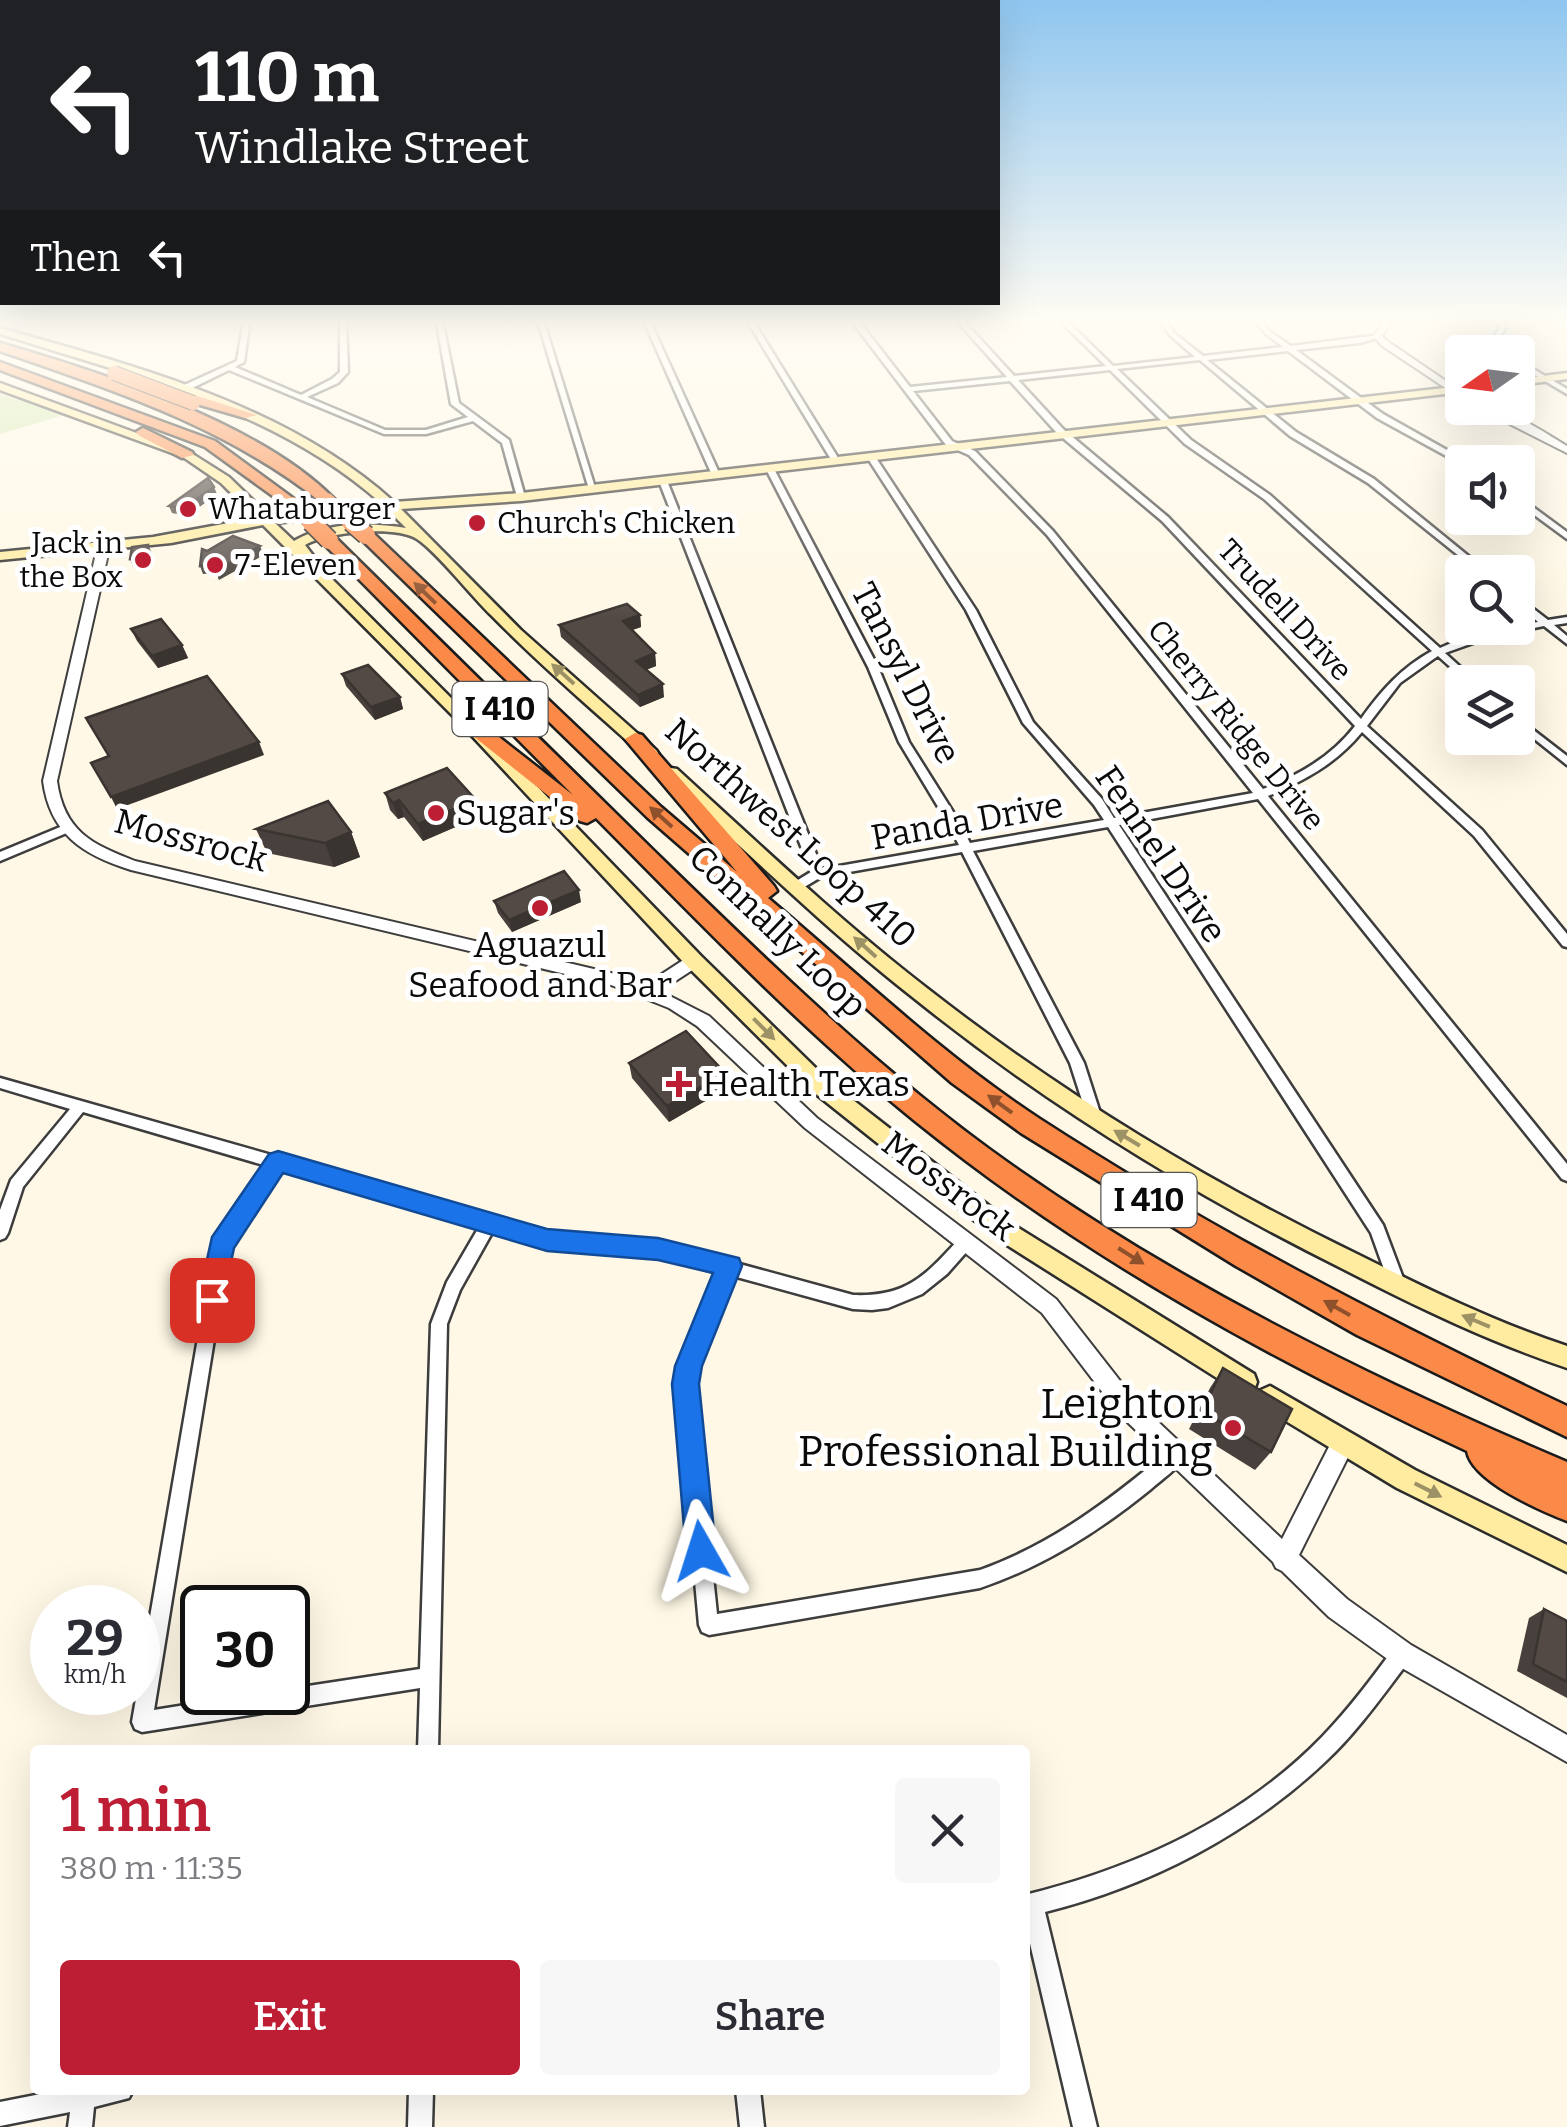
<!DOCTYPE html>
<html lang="en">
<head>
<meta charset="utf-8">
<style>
  :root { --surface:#fff; --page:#f7f7f7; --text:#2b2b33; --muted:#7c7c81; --accent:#be1e34 }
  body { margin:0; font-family:Bitter,serif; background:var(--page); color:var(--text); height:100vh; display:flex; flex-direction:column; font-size:38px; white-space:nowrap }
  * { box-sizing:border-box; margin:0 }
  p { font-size:32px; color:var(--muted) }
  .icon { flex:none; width:55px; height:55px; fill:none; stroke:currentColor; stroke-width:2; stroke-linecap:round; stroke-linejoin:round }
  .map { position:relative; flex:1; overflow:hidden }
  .panel { position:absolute; left:30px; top:1745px; width:1000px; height:350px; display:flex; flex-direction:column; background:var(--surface); border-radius:10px; box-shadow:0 10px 40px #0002 }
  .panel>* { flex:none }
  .hud { position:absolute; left:0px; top:0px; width:1000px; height:305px; box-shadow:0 10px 40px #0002; background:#202124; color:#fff; overflow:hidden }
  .needle { width:65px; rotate:256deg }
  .controls { position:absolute; left:1445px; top:335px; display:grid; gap:20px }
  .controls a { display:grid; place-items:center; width:90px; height:90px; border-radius:10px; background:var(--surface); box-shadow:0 10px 40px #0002; font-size:50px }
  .speed { position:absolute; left:30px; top:1585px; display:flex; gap:20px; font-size:50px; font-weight:700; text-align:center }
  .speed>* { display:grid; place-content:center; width:130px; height:130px; border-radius:50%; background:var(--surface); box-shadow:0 10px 40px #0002; line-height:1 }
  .speed small { font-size:25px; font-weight:400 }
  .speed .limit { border:5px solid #111; border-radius:15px; background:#fff; color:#111 }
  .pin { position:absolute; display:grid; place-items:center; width:85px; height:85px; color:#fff; margin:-42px; border-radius:20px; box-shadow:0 5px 15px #0006 }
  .me { position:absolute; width:110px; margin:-55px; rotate:354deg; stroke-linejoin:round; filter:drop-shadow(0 0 8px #0008) }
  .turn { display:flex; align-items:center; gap:35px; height:210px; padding:0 30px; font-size:45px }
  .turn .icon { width:130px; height:130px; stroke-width:2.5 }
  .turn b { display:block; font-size:70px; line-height:85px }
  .then { display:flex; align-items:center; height:95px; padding:0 30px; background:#0003; gap:20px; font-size:38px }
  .round { display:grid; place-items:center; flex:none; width:105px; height:105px; border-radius:10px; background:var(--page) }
  .head { display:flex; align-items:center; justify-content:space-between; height:170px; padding:0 30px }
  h1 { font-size:60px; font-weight:600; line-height:75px; color:var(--accent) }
  .action { display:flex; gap:20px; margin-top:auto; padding:20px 30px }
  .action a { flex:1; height:115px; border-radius:10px; background:var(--accent); color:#fff; font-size:40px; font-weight:600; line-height:115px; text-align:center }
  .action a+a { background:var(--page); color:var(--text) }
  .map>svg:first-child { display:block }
</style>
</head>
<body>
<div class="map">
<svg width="1567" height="2127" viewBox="0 0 1567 2127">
  <rect width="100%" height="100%" fill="#fff8e6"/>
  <!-- green -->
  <polygon fill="#d3eab0" points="0,394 64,415 0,434"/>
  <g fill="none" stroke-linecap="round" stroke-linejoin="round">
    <!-- river -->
    <polygon fill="#a9e2f9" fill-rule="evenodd" points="16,319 29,319 17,333 9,333"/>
    <defs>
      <g id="minor">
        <polygon points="244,319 250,319 244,362 235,367 301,395 332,379 340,372 340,319 346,319 348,372 338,383 307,397 385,430 426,430 468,417 451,404 436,319 442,319 459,403 509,440 525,497 521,500 517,497 502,443 473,421 426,434 384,434 229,370 186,391 180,391 180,387 237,361"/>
        <polygon points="537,319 543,319 596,491 589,489"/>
        <polygon points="643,319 649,319 720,475 719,477 712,475"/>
        <polygon points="746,319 752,319 840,461 839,463 832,461"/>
        <path d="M850,319H857L910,387L1007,377L955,319H962L1014,376L1106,366L1058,319H1065L1113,366L1195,357L1170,335L1159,319H1165L1174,333L1203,356L1283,347L1265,333L1254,319H1260L1269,331L1291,346L1380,335V337L1360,343L1296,350L1383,414L1468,462L1461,464L1377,418L1288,351L1207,360L1296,432L1374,479L1488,572H1479L1368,483L1290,436L1200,360L1117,369L1191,440L1270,495L1440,648C1464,637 1491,628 1518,628V625L1538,622L1518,604V597L1548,620L1567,617V623L1554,625L1567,636V644L1544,626L1490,637L1445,653L1477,682H1467L1438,656L1435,658L1400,683L1367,726L1482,830L1567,934V947L1563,946L1474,836L1362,732C1337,763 1304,781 1268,796L1567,1164V1181L1562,1179L1258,799L1119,825L1383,1225L1406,1286L1404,1291L1398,1293L1392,1291L1390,1286L1371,1233L1108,827L973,851L1084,1063L1102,1119L1100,1123H1090L1088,1119L1070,1063L962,852L821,877L801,889H793L791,886L793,883L811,872L659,481L660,479L667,481L822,869L959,845L943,815L899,742L868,667L766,469L770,467L774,469L878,667L909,742L955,815L970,843L1104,820L1094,805L1023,723L966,610L867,457L868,455H874L976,610L1033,722L1102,799L1114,818L1253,793L1047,535L969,455L946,445ZM1110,370L1185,444L1264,499L1432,651C1401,668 1381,691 1361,719L1168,517L1063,429L1018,380ZM1010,381L1057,433L1162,521L1355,726C1331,757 1299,775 1263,789L1053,531L975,451L952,441L913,391Z"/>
        <polygon points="1498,319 1504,319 1505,329 1499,339 1507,352 1501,352 1493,339 1499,329"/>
        <polygon points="1518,360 1567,389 1567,394 1518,365"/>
        <polygon points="1518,496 1567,532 1567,539 1518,503"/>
        <polygon points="1518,718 1567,756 1567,765 1518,726"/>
        <polygon points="65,825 69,826 69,832 0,861 0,852"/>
        <path d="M0,1078L547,1233L657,1242L725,1260L729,1259L736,1263L853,1295C907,1297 925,1276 960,1238L965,1236L970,1238L973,1243L970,1248L947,1274L922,1294L888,1308L872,1310L853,1309L733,1276L696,1366L693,1384L717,1614L980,1570C1053,1544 1111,1499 1170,1450L1176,1447L1182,1450L1185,1456C1178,1469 1162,1479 1151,1489C1098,1532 1044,1566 980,1588L709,1635L702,1632L699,1625L677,1384L680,1366L718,1273L657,1256L547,1247L493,1231L460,1290L447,1324L438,1750H418L420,1688L142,1732L135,1729L132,1722L214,1245L267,1166L83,1112L23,1187L8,1233L5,1238L0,1240V1210L11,1180L70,1109L0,1088ZM280,1170L479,1227L447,1282L431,1324L420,1669L288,1689V1692H267L154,1710L229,1247Z"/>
        <path d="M1402,1644L1409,1647L1412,1654L1409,1661C1383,1695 1357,1732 1326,1761C1248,1835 1149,1886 1045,1912L1097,2127H1073L1025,1922V1895C1135,1868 1241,1820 1322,1737C1349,1709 1372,1678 1395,1647Z"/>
        <polygon points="61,2090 133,2090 129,2098 94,2107 92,2127 68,2127 70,2112 0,2126 0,2102"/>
        <polygon points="409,2090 433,2090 432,2127 408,2127"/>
        <polygon points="736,2090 760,2090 764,2127 740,2127"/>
      </g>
      <g id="tertiary">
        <polygon points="1385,319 1393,319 1382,336 1387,341 1462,392 1462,399 1381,345 1374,336"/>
        <path d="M1478,408C1507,406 1542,431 1567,446V453Z"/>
        <path d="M104,542L110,545L57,781C64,831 91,844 135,861L615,974L645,985L688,957H700L702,961L700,965L660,991L709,1016L817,1118L1056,1299L1135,1400L1282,1539L1335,1435L1343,1432L1351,1435L1354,1443L1351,1451L1299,1555L1347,1599L1411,1645L1567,1735V1762L1393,1663L1329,1617L1282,1571L1276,1568L1273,1562L1119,1414L1042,1313L805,1128L697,1026L669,1008L611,985L131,870C83,855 50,834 43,781L98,545Z"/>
      </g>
      <g id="secondary">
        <path d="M0,328C135,366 287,405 394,502L521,493L1462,386V392L521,501L401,509L521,630L656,750L658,753L650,758L644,756C593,710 540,665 492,616C472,597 437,552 417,539C396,525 327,532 305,545L315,558L313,560L470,717L701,956L830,1082L1015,1226L1254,1374L1257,1382L1254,1390L1245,1394L1236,1390L999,1240L816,1094L687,966L460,723L263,525L171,543L0,560V552L153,537L256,518L221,483L183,457L0,390V383L191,453L229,477L269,516L381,503C275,409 132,376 0,334ZM388,510L406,528C370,522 326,522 294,541L275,523Z"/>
        <polygon points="1567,373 1567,379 1518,385 1518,379"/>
        <path d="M671,768L677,769C759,844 840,921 928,989C1061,1093 1206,1181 1359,1255C1427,1289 1495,1322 1567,1346V1368C1490,1342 1417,1307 1345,1270C1192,1194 1048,1106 915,999C827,930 747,852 665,777V769Z"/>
        <polygon points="1270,1386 1415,1470 1567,1545 1567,1572 1397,1488 1261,1406 1258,1398 1261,1390"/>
      </g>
      <g id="motorway">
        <path d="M0,343C100,372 263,424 335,500L322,503C225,426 115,391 0,351Z"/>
        <polygon points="0,362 215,441 301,504 288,507 205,447 0,370"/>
        <polygon points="159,387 169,387 257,415 245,418 159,393"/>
        <polygon points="143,428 192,452 194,455 182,458 138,435 136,432"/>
        <path d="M360,532H372L661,807L737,872L625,739L635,733L642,735L774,886L777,891L768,898C857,973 942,1055 1040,1119C1208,1228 1386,1320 1567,1406V1437L1357,1335L1236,1266L1021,1133L952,1083L647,817L360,538Z"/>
        <path d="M323,537H335C440,641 546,745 652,849C766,960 880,1072 1010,1164C1183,1286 1372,1379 1567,1462V1521C1539,1510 1472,1481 1467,1451C1272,1360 1083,1257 915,1121C801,1029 699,922 596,818L587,823L580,821L458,724V716H472L573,795L323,543Z"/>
      </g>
    </defs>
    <!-- minor casing -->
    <use href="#minor" stroke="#3d3d3d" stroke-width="5"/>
    <!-- tertiary casing -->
    <use href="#tertiary" stroke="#3d3d3d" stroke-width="4"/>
    <!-- secondary casing -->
    <use href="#secondary" stroke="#2c2c2c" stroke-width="5"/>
    <!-- motorway casing -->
    <use href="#motorway" stroke="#1b1b1b" stroke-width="5"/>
    <!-- minor -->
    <use href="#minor" fill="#fff" fill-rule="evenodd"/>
    <!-- tertiary -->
    <use href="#tertiary" fill="#fff" fill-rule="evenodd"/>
    <!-- secondary -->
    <use href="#secondary" fill="#ffeca1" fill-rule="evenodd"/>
    <!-- motorway -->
    <use href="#motorway" fill="#fb8a48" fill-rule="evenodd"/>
    <defs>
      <g id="motorway-bridge-far1">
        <polyline points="114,373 193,403"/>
        <polyline points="327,500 354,524"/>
        <polyline points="293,504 313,524"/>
      </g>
      <g id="motorway-bridge">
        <polyline points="311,522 329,540"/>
        <polyline points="351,522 366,535"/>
      </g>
    </defs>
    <!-- motorway-bridge-far1 casing -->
    <use href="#motorway-bridge-far1" stroke="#1b1b1b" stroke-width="16" stroke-linecap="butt"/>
    <!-- motorway-bridge casing -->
    <use href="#motorway-bridge" stroke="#1b1b1b" stroke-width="21" stroke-linecap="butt"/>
    <!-- motorway-bridge-far1 -->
    <use href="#motorway-bridge-far1" stroke="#fb8a48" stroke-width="14"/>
    <!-- motorway-bridge -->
    <use href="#motorway-bridge" stroke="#fb8a48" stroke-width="18"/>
  </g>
  <!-- wall -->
  <g fill="#47403c">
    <polygon points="217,494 187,516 172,513 169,506"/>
    <polygon points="640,615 641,627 632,630 655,653 656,666 646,670 664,697 640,707 561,637 559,625"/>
    <polygon points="131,629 182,645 188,658 158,668 137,641"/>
    <polygon points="342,674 400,697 403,709 375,720 346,686"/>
    <polygon points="385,793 476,800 481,816 423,841 404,817 398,819 390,810"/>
    <polygon points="256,829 351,832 360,857 334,867 267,853"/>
    <polygon points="494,901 581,902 512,932 498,913"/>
    <polygon points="629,1063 726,1089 669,1122 632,1078"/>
    <polygon points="1223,1368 1271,1452 1255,1470 1189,1429 1210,1388"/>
    <polygon points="1544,1609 1567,1621 1567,1698 1517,1671 1529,1618"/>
  </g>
  <!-- shaded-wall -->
  <g fill="#3a3431">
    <polygon points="214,487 217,494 187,516 184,508"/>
    <polygon points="148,545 152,553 150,565 133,567 130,559"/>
    <polygon points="260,546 264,555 219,580 216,573 203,574 200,566 216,564"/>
    <polygon points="640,615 641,627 624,633 623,621"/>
    <polygon points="182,645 188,658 158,668 152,656"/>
    <polygon points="655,653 656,666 637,673 636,661"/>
    <polygon points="663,684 664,697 640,707 638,695"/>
    <polygon points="400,697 403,709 375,720 371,707"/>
    <polygon points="259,742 264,755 117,809 111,797"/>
    <polygon points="399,800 404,817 398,819 393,803"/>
    <polygon points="476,800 481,816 423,841 418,824"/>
    <polygon points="351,832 360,857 334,867 325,843"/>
    <polygon points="579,890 581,902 512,932 509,920"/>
    <polygon points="725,1073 726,1089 669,1122 667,1106"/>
  </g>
  <!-- building -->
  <g fill="#534a46" stroke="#3a3431" stroke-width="2.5">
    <polygon points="208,478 214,487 184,508 169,506"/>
    <polygon points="233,536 260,546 215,571 216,564 200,566 202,549 207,551"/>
    <polygon points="148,545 146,557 130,559 132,547"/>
    <polygon points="627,604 640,615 623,621 655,653 636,661 663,684 638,695 559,625"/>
    <polygon points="161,619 182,645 152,656 131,629"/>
    <polygon points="368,665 400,697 371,707 342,674"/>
    <polygon points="207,676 259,742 111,797 91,763 109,756 86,718"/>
    <polygon points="447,768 476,800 418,824 399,800 393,803 385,793"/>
    <polygon points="328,801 351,832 325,843 256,829"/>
    <polygon points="564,871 579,890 509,920 494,901"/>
    <polygon points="686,1031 725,1073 667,1106 629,1063"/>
    <polygon points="1223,1368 1292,1409 1271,1452 1202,1411"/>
    <polygon points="1544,1609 1567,1621 1567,1682 1533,1664"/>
  </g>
  <!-- one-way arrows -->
  <defs><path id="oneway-solid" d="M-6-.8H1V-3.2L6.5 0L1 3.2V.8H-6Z" transform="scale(2.5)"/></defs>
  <g fill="#8f502c">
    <use href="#oneway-solid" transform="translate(425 593) rotate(-136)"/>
    <use href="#oneway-solid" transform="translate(661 817) rotate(-138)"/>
    <use href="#oneway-solid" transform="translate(1000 1104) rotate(-144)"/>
    <use href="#oneway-solid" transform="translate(1131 1256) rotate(32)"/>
    <use href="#oneway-solid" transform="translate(1337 1308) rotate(-151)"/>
  </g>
  <g fill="#9d9265">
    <use href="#oneway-solid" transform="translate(563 674) rotate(-138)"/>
    <use href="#oneway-solid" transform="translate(865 947) rotate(-138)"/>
    <use href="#oneway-solid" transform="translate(764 1029) rotate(45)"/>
    <use href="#oneway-solid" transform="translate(1127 1138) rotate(-149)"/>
    <use href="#oneway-solid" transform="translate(1476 1321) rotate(-157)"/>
    <use href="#oneway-solid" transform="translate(1428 1490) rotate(27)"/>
  </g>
  <!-- sky -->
  <linearGradient id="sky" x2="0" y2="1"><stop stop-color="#8fc6ef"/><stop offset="0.52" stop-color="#fffcf4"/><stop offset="1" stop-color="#fffcf4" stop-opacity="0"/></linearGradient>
  <rect width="1567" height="617" fill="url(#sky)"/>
  <!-- route -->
  <polygon fill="#1a73e8" stroke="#114b97" stroke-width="2.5" points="278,1151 547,1229 658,1238 739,1258 742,1266 702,1366 699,1384 716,1551 712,1562 701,1566 690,1562 686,1551 672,1384 675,1366 713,1273 658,1260 547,1251 283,1173 234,1248 221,1309 212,1312 202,1309 198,1300 212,1237 269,1154"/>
  <!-- markers -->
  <g fill="#be1e34" stroke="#fff" stroke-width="4">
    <circle cx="188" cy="509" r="10"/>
    <circle cx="477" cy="523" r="10"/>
    <circle cx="143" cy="560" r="10"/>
    <circle cx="215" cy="565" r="10"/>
    <circle cx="436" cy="813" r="10"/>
    <circle cx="540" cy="908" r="10"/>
    <path d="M674 1069h10v10h10v10h-10v10h-10v-10h-10v-10h10z"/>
    <circle cx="1233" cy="1428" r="10"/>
  </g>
  <g text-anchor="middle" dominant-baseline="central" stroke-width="10" stroke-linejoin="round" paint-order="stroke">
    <!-- far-poi labels -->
    <g font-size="30" fill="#0a0a0a" stroke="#fff" text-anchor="start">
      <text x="208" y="509">Whataburger</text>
      <text x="497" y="523">Church's Chicken</text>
      <text x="123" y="543" text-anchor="end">Jack in<tspan x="123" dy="34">the Box</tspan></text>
      <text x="235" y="565">7-Eleven</text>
    </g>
    <!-- far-street labels -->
    <g font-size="30" fill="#0a0a0a" stroke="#fff">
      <text transform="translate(1285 610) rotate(47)">Trudell Drive</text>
      <text transform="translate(1236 725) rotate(51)">Cherry Ridge Drive</text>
    </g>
    <!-- shield labels -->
    <g fill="#fff" stroke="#545454" stroke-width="2.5">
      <rect x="452.5" y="682" width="95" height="54" rx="8"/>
      <rect x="1101.5" y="1173" width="95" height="54" rx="8"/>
    </g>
    <g font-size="32" font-weight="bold" fill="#0a0a0a">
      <text x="500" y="709">I 410</text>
      <text x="1149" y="1200">I 410</text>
    </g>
    <!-- street labels -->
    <g font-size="35" fill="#0a0a0a" stroke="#fff">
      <text transform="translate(906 673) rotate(63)">Tansyl Drive</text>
      <text transform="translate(967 821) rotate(-10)">Panda Drive</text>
      <text transform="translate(791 833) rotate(42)">Northwest Loop 410</text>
      <text transform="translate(191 840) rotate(15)">Mossrock</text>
      <text transform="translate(1161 854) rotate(56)">Fennel Drive</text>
      <text transform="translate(778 931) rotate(44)">Connally Loop</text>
      <text transform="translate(949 1186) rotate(37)">Mossrock</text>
    </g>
    <!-- poi labels -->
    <g font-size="35" fill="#0a0a0a" stroke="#fff" text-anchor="start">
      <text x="456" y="813">Sugar's</text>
      <text x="540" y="945" text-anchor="middle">Aguazul<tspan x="540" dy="40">Seafood and Bar</tspan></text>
      <text x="702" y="1084">Health Texas</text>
    </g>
    <!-- near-poi labels -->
    <g font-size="42" fill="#0a0a0a" stroke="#fff" text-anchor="end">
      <text x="1213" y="1404">Leighton<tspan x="1213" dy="48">Professional Building</tspan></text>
    </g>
  </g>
</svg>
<div class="controls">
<a><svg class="needle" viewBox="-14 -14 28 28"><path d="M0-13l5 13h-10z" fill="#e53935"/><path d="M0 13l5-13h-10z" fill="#7c7c81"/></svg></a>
<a><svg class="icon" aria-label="sound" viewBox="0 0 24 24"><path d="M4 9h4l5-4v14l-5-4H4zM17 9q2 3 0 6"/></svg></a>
<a><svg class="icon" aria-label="search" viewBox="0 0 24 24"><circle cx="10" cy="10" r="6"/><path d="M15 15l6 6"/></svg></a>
<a><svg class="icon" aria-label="layers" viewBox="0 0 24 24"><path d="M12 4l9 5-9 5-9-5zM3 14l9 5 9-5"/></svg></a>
</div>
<div class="speed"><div>29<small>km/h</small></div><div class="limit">30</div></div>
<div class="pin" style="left:212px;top:1300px;background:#d93025"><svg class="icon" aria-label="arrive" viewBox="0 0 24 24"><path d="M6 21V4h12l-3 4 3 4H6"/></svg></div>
<svg class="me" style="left:701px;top:1551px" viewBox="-20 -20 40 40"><path d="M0-17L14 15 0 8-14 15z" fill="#1a73e8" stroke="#fff" stroke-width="4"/></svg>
<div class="hud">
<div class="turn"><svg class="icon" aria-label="left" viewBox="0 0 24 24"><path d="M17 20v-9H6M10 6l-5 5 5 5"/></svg><div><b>110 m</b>Windlake Street</div></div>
<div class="then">Then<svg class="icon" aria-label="left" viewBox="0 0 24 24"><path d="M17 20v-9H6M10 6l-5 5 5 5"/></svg></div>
</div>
<section class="panel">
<div class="head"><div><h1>1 min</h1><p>380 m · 11:35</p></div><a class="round"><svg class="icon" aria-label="close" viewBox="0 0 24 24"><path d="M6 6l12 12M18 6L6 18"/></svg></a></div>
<div class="action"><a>Exit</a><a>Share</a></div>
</section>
</div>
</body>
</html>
